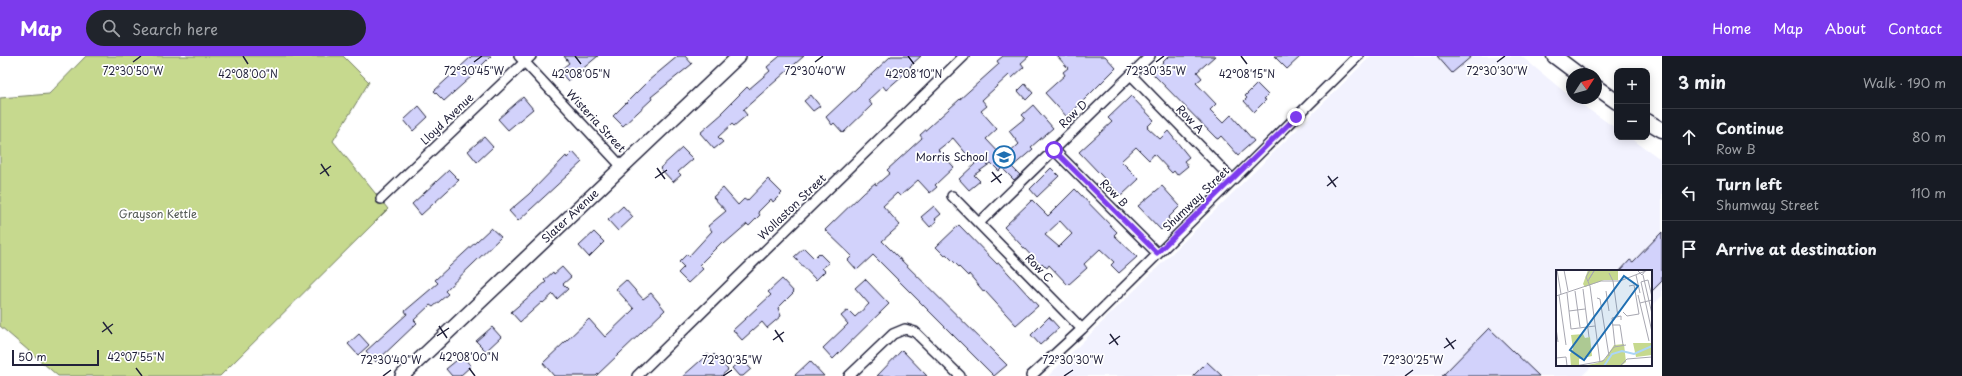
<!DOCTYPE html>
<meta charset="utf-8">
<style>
body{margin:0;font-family:"Playpen Sans",sans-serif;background:#20242c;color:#f1f3f6}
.controls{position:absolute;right:12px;top:12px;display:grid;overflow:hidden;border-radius:8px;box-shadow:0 2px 10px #0003}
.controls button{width:36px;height:36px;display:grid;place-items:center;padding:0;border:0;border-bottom:1px solid #363941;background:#171b24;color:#f1f3f6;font:20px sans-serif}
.compass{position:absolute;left:1566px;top:12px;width:36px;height:36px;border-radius:50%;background:#171b24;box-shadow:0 2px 10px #0003;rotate:54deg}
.scale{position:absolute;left:12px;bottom:10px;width:87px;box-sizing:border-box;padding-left:4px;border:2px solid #22223b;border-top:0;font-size:11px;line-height:14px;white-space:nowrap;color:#22223b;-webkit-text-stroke:3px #fff;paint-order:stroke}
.stop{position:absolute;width:12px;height:12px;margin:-9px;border:3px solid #7c3aed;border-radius:50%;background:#fff}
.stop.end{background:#7c3aed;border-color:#fff;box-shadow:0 1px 4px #0008}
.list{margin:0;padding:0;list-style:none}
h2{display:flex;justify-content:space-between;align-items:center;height:52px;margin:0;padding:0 16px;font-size:17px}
h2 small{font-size:13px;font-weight:400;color:#9ea1a6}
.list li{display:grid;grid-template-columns:26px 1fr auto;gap:12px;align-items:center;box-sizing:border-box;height:56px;padding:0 16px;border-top:1px solid #363941}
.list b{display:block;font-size:15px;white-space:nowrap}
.list p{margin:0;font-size:13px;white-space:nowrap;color:#9ea1a6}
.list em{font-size:13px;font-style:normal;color:#9ea1a6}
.icon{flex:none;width:22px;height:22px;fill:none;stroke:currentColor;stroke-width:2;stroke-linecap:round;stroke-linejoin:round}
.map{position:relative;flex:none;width:1662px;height:320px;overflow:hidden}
header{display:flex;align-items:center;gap:24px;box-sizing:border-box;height:56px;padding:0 20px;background:#7c3aed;color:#fff}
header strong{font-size:19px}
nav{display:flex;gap:22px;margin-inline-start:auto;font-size:14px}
.search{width:280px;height:36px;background:#20242c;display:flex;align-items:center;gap:10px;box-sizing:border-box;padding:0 14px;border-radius:22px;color:#9ea1a6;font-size:15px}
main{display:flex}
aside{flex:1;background:#171b24}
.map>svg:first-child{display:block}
.built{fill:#f2f2fe}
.green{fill:#c6d98e;stroke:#747e64}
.building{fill:#d2d2fb;stroke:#22223b;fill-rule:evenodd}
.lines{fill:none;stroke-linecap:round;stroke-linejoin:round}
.street-casing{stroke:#22223b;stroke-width:12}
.secondary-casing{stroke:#22223b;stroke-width:16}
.primary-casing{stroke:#22223b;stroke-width:17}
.street{stroke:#fff;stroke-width:9}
.secondary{stroke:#fff;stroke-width:13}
.primary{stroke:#fff;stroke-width:14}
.route{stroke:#7c3aed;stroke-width:5}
.ticks{fill:none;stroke:#22223b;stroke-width:1.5}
.labels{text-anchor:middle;stroke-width:3.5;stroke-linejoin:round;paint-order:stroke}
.street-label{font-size:11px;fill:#22223b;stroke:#fff}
.poi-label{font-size:11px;fill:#22223b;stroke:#fff;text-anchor:end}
.park-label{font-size:11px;fill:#535954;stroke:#fff}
.inset-river{fill:none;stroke:#abd5f6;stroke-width:2}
.inset-road{fill:none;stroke:#a7a7b1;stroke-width:1}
.view{fill:#1f6fb2;fill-opacity:0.15;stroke:#1f6fb2;stroke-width:2}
.inset-edge{fill:none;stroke:#22223b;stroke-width:2}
.ticks-label{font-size:10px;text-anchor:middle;fill:#22223b;stroke:#fff;stroke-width:3.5;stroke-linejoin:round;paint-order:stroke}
</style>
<header>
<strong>Map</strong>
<div class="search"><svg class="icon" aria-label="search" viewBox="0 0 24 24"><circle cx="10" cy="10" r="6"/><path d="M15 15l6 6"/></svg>Search here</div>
<nav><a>Home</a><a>Map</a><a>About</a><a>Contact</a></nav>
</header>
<main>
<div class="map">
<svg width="1662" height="320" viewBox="0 0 1662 320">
<rect width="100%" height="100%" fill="#fff"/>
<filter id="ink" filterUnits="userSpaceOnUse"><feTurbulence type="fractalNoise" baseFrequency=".025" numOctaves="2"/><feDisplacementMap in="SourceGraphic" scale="8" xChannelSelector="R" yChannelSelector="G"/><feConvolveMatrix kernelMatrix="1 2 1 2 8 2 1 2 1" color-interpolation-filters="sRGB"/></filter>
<g filter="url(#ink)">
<!-- built -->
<path class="built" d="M1371,0H1521L1572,42L1617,73V81H1629L1662,104V240L1651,251V215H1557V309H1593L1582,320H1048Z"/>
<!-- green -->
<path class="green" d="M86,0H343L369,26L333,85L388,153L220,320H58L0,270V42L49,38Z"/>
<!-- building -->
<path class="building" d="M472,0H491L481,10L482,11L444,45L434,35Z
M564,0H598L568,25L559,15L569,7Z
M678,0H685L692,8L651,41L652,43L623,70L613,60L648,25Z
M780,0H804L743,54L747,59L734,70L732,68L718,81L723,86L714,93L700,77L723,57L722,56L747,31L749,33L770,15L767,11Z
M891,0H921L910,10L911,12L886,34L883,30L868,44L872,49L843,77L834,67L832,69L826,61Z
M1003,0H1029L1021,7L1024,11L1012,22L1009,19L982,44L987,50L981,55L997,73L986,83L1004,102L1019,88L1009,75L1025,62L1022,59L1033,49L1053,72L1031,91L1033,93L1012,111L1020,119L1014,124L1002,112L999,115L991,107L974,119L980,125L969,134L959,123L975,108L953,82L938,94L954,111L935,129L937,131L930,137L918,124L900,140L897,137L883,150L900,169L882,185L1007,309L994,320L873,199L857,214L848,204L852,200L825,174L864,136L875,127L876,129L890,117L887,114L922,82L920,79L999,8L997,5Z
M1057,0H1105L1116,12L1067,61L1045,37L1065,19L1063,16L1068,12Z
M1169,0H1215L1197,16L1202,22L1196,27L1216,48L1210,54L1223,67L1231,59L1254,85L1238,99L1221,80L1218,83L1216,82L1152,17Z
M1274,0H1301L1287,13Z
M1437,0H1472L1452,17Z
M1025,28L1033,37L1026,44L1018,35Z
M1257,28L1268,39L1264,43L1266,44L1254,56L1244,45L1247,42L1245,40Z
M811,39L820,50L813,55L804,45Z
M1131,40L1154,64L1147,71L1160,83L1168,75L1189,101L1184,105L1188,110L1177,119L1174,115L1172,117L1154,98L1149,104L1136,91L1121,105L1139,123L1121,140L1079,96L1112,66L1108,62Z
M523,41L533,53L508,74L498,63Z
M419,50L428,61L413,75L404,64Z
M484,81L493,91L477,106L468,95Z
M682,92L693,103L678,116L681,119L673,126L660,112Z
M573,96L582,106L518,165L509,155L529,138L566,100L567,102Z
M1051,112L1059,120L1037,141L1030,133Z
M449,114L459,124L421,159L412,148Z
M768,123L782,137L773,146L771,143L758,156L760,159L749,170L747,168L724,188L722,186L699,209L703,213L688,227L678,217L684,211L679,206L687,198L689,200L712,175L708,170L726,155L713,141L723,132L738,149L744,143L747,145Z
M1162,130L1180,150L1168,162L1170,165L1161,174L1138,150Z
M1075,133L1117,176L1114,179L1137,201L1119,217L1111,209L1114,206L1100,193L1084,208L1087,212L1068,229L1049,209L1047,212L1042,207L1040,209L1004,171L1032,144L1048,160ZM1060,165L1072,178L1059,191L1045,179Z
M623,150L633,161L618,175L608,164Z
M934,150L941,158L935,163L937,165L930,171L921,161Z
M959,169L997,208L999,207L1038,250L1016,269L985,235L984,236L969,218L968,220L946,198L945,200L936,191Z
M491,172L501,181L445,235L448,238L433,251L430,249L414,264L417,267L376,306L366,295L407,258L405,255L438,227L435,224Z
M594,176L604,186L589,201L579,190Z
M1662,176V225L1651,236V215H1620L1630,204L1633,206Z
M804,192L814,202L819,197L829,207L822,212L825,215L816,224L794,201Z
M562,211L571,221L563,228L568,233L557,243L553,238L543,247L542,246L520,266L511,256L546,226L544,224L553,216L554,218Z
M782,223L794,236L778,252L781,260L767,272L762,266L742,284L733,274L771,239L768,236Z
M865,223L889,248L833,303L823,292L848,268L841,260L848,254L855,261L869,248L855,232Z
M626,224L643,243L651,237L665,254L596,320H554L543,307L589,263L605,281L634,253L616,233Z
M1049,261L1059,272L1040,289L1031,279Z
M492,271L501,281L486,295L476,285Z
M1489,272L1539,320H1442Z
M359,278L369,289L358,299L348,288Z
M902,294L927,320H877Z
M708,298L711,301L714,298L728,314L721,320H683Z
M462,300L471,310L460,320H452L446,313Z
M742,303L751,313L743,320H739L732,312Z
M810,305L824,320H794Z
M1207,306L1222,320H1193Z"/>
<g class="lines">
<!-- street casing -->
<g class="street-casing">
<path id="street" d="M519,0L622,111
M1131,19L1233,124
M1054,94L1157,197
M952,140L1082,273
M381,143L531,0
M979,167L1150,0
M637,320L964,0
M849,320L893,278L905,273L915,276L960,320
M1031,320L1082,273L1358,0"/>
</g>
<!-- secondary casing -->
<g class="secondary-casing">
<path id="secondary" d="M402,320L739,0"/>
</g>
<!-- primary casing -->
<g class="primary-casing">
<path id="primary" d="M1554,0L1578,18
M1596,31L1617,46
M1647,65L1662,74"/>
</g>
<!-- street -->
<use href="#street" class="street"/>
<!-- secondary -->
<use href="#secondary" class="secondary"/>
<!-- primary -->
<use href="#primary" class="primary"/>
</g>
</g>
<g class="lines" filter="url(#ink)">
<!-- route -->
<path class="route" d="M1054,94L1157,197L1296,61"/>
</g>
<!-- ticks -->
<path class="ticks" d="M243,0L248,8M575,0L581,8M908,0L914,8M1241,0L1247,8M133,6L141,0M474,6L482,0M815,6L823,0M1156,6L1164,0M1497,6L1505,0M321,108L329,120M657,112L665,123M992,116L1001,127M320,118L331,110M1328,120L1336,131M655,122L667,114M991,126L1002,118M1327,130L1338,121M103,266L112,278M439,270L447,282M775,274L783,286M102,276L113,268M1110,278L1118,289M437,280L449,272M1446,282L1454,293M773,284L784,276M1109,288L1120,280M1444,292L1456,284M136,312L142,320M469,312L475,320M383,320L391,314M723,320L732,314M1064,320L1073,314M1405,320L1413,314"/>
<!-- icons -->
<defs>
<g id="school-ring" transform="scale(1.15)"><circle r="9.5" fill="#fff" stroke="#1f6fb2" stroke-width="1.5"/><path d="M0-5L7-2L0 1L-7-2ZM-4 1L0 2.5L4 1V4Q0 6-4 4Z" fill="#1f6fb2"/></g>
</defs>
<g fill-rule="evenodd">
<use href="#school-ring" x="1004" y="101"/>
</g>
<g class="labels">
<!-- street labels -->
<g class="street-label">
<text transform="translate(1073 58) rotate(-44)" y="4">Row D</text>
<text transform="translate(447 63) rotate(-44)" y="4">Lloyd Avenue</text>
<text transform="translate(1190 63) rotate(46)" y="4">Row A</text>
<text transform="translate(596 65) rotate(47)" y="4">Wisteria Street</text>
<text transform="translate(1114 137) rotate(45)" y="4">Row B</text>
<text transform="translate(1196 143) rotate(-44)" y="4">Shumway Street</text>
<text transform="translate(792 151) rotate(-44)" y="4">Wollaston Street</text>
<text transform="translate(570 160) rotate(-43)" y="4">Slater Avenue</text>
<text transform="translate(1039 212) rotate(46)" y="4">Row C</text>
</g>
<!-- poi labels -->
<g class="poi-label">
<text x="988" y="105">Morris School</text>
</g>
<!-- park labels -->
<g class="park-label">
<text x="158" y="162">Grayson Kettle</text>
</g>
</g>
<!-- overview -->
<g transform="translate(1556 214)">
<rect width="96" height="96" fill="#fff"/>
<path d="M32,0H62V10H48L29,17L27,14ZM27,64L29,68L34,67L36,86L23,89V96H15L14,84L17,79L15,65ZM77,73H96V85L80,87ZM68,74L70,92L65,96H27L41,93L49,89L58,75Z" fill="#c6d98e"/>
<path class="inset-river" d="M48,96L56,84L66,81L78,84L96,76"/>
<path class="inset-road" d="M1,0L5,24M8,0L12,21M34,0L30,7L34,16L44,92M81,0L86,5L89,1M53,3L57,11L62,47M80,5L84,23M87,5L96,44M32,11L38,1L33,9M88,11L85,12L96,62M88,11L92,10L96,27M27,19L33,67M19,21L24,57M50,21L53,41M11,23L15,59L39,56M3,25L10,75M82,25L93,71M0,26L45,11H64L92,0M41,28L44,29L53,86M84,33L96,30M13,41L29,39M67,42L71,46L83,44L78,15L73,16M56,55H64L67,75M0,58L2,72M59,76L56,48L65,46V50M0,88L10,87L11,96M19,96L47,91L58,77L70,75M64,96L71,89L96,87"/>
<path class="view" d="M68,6L82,16L28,90L14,80Z"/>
<rect width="96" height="96" class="inset-edge"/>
</g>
<g class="ticks-label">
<text x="474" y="19">72°30'45"W</text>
<text x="1497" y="19">72°30'30"W</text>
<text x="133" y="19">72°30'50"W</text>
<text x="815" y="19">72°30'40"W</text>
<text x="1156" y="19">72°30'35"W</text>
<text x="248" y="22">42°08'00"N</text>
<text x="1247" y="22">42°08'15"N</text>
<text x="581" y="22">42°08'05"N</text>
<text x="914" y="22">42°08'10"N</text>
<text x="136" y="305">42°07'55"N</text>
<text x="469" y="305">42°08'00"N</text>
<text x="391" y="308">72°30'40"W</text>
<text x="732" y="308">72°30'35"W</text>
<text x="1073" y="308">72°30'30"W</text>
<text x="1413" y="308">72°30'25"W</text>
</g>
</svg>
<div class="controls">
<button>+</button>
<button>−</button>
</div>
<svg class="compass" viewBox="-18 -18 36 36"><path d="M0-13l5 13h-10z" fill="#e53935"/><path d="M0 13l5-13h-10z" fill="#9ea1a6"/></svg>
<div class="scale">50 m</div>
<div class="stop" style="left:1054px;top:94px"></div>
<div class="stop end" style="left:1296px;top:61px"></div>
</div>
<aside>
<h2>3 min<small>Walk · 190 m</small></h2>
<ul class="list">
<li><svg class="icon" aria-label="ahead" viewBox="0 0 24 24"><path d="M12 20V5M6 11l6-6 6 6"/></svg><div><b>Continue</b><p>Row B</p></div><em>80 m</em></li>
<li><svg class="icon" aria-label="left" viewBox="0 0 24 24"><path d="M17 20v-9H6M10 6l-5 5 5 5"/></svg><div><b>Turn left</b><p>Shumway Street</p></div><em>110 m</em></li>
<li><svg class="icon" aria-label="arrive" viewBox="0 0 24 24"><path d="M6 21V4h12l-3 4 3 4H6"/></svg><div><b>Arrive at destination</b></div></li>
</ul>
</aside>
</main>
